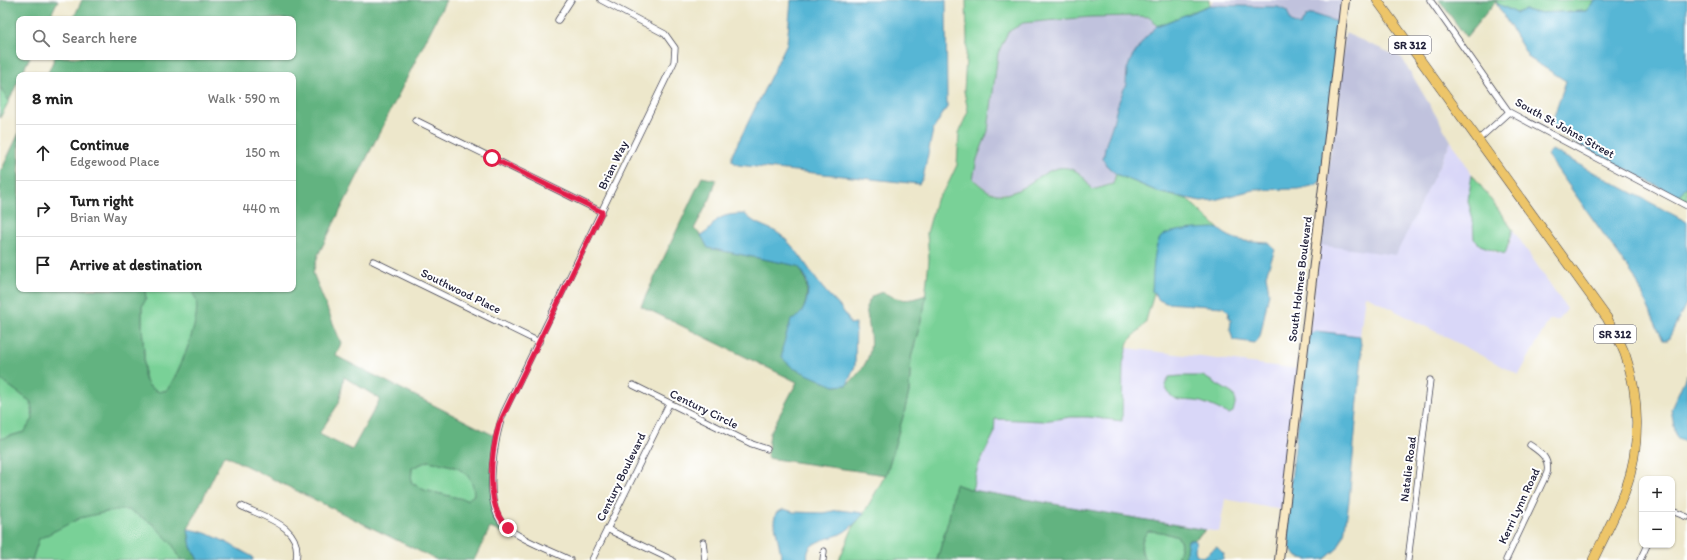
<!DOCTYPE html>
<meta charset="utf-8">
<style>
body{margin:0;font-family:Itim,sans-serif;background:#f2f2f2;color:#222}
.controls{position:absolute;right:12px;bottom:12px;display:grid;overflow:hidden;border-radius:8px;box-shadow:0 1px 3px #0004}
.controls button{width:36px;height:36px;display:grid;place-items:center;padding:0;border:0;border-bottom:1px solid #e0e0e0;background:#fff;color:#222;font:20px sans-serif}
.stop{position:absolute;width:12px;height:12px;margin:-9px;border:3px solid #e11d48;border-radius:50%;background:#fff}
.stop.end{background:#e11d48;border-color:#fff;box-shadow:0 1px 4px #0008}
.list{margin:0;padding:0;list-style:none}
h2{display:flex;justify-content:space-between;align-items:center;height:52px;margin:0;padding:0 16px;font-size:17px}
h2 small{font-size:13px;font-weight:400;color:#767676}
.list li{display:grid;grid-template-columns:26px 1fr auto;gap:12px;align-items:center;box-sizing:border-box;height:56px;padding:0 16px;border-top:1px solid #e0e0e0}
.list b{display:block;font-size:15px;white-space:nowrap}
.list p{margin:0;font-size:13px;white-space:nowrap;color:#767676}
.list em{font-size:13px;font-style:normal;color:#767676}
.icon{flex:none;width:22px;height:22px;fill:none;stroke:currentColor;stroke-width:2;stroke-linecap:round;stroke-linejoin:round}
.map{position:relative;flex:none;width:1687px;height:560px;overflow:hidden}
.search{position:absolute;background:#fff;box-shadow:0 1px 3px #0004;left:16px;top:16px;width:280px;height:44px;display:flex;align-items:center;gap:10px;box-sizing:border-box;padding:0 14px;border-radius:8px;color:#767676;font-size:15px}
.panel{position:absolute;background:#fff;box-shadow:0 1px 3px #0004;left:16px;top:72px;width:280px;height:220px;border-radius:8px}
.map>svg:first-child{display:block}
.built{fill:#d9d7f8;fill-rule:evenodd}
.industrial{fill:#c0c2dd}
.green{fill:#79d197;stroke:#4e7a69}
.forest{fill:#62b380;stroke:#426a5e;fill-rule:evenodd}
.water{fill:#56b6d5;stroke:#3c6c88}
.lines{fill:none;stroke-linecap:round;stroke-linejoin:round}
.minor-casing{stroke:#404051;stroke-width:7}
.secondary-casing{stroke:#404051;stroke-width:10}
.primary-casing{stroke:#404051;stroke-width:10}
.minor{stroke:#fff;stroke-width:5.5}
.secondary{stroke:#f8e8c3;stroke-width:8}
.primary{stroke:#edc569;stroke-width:9}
.route{stroke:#e11d48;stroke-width:5}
.labels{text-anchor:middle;stroke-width:4;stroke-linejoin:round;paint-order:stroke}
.shield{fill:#fff;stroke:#646476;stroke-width:1}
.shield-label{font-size:11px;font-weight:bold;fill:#22223b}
.street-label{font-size:12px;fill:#22223b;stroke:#fff}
</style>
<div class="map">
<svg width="1687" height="560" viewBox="0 0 1687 560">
<rect width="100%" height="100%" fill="#fff"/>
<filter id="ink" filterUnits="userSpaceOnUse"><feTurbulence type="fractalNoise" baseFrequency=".025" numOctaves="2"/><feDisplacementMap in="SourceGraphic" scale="8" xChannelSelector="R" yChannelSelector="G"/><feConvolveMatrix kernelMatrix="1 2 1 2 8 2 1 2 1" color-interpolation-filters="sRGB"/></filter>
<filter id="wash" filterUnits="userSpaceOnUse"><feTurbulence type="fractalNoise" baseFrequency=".012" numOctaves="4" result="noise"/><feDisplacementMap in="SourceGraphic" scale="16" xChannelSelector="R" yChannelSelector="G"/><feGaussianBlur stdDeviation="0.9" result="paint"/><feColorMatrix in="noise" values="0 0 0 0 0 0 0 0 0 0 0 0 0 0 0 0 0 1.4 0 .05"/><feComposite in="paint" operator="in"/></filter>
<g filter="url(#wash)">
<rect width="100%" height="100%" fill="#ede7cb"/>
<!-- built -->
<path class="built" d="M1451,141L1472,174L1468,201L1473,219L1474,239L1480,245L1499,253L1509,245L1513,230L1567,309L1559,320H1549L1519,375L1365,295L1360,336L1316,332L1309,334L1319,245L1428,188Z
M1127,348L1299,369L1282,510L1225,499L1219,532L972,490L978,466L994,434V419L1088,417L1122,421L1123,364ZM1181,376H1203L1214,383L1221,410L1198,401H1180Z"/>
<!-- industrial -->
<path class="industrial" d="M1213,0H1344L1341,23L1306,17L1300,26L1291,22L1287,11L1278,7L1210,5Z
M1136,16L1150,17L1157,26L1145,38L1131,59L1127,70L1126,84L1118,104L1112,126L1106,144L1103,159L1106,165L1116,174L1113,184L1092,190L1080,173L1038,177L1028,185L1010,193L997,194L987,190L973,179L977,159L988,131L998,53L1008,32L1023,23L1090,17Z
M1345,33L1402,58L1451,141L1396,255L1319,245Z"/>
<!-- green -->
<path class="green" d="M966,0H1209L1210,5L1157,26L1150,17L1136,16L1090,17L1023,23L1008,32L998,53L988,131L977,159L973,179C980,185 988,193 997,194C1027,199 1049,152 1079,173C1084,176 1088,185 1092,190L1113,184L1116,174L1161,193L1187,199L1219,229L1162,236L1157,246L1152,291L1154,294L1145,324L1128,342L1123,364L1122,421L1088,417H1071L1043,421L995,419L994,434L978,466L972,490L955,484L949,518L937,560H839L854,525L864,513L887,472L904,413L909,392L911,358L924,309L929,260L927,233L936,200L947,186L957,165L959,133L968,111L964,91L967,40Z
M1497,0H1595L1586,11L1537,13L1525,10L1516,13L1496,3Z
M0,87L9,101L0,118Z
M1472,174L1513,230L1505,254L1480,245L1474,239L1473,219L1468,201Z
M1687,187V202L1677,196Z
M145,289H196L194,294C207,309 178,375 167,390L159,392L149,386L144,378V353L142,327V306L146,299Z
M1181,376H1203L1233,394L1236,400L1233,412L1229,414C1220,410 1211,405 1201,402C1184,398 1172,406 1165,385L1169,377Z
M0,379L31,402L33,419L24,432L0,439Z
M428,461C450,465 473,467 474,495L467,500L424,490L411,482L412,468Z
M116,510C120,510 125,509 129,510C147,515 176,543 181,560H32L39,539L80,517Z
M1148,530L1162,532L1178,537L1181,543L1177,560H1145C1140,549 1140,540 1148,530Z"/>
<!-- forest -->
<path class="forest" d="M0,0H58L49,19H19V57H30L21,75H19V79L9,101L0,87Z
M82,0H446L318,255L313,273L341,343L336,356L497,437L491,495L494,512L512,536L490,528L474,560H437L224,455L188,529L191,547L198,560H181L172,544L153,524L129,510H116L80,518L39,539L32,560H0V439L24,432L33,419L31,402L0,379V173L19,133V289H145L146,299L142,306V327L144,353V378L149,386L159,392L167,390C178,376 207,308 193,294L196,289H293V75H47L55,57H293V19H73ZM344,377L380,399L352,450L319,434L339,403ZM428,461C450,465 473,467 474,495L467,500L424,490L411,482L412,468Z
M1439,0H1497L1466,37Z
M702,177L716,180L711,197L694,229L701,235L708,248L798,266C810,280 810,304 797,319L834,386L847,385C877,357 872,345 866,307L872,296L882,292C901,301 906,302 926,295L924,309L911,358L909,392L904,413L886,475L767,458L770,433L797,382L641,306Z
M955,484L972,490L1206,530L1194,540H1188L1185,560H1177L1181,543L1178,537L1162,532L1148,531C1141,539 1138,551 1146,560H937L949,518Z"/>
<!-- water -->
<path class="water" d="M791,0H946L947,107L933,130L923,178L919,184L738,165L732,161V155L787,43Z
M1595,0H1687V187L1677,196L1571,141L1551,125L1566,81L1529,58L1496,3L1516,13L1525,10L1537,13L1586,11Z
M1210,5L1278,7L1287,11L1291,22L1300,26L1306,16L1312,14L1341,23L1322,180L1316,185L1299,189L1253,190L1214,200L1201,201L1161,193L1116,174L1106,165L1103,159L1106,144L1112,126L1118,104L1126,84L1127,70L1131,59L1145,38L1157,26Z
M1552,150L1687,222V302L1668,340H1663L1635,278L1547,155Z
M745,214C757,227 770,226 782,236C801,253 807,268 822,287C832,300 845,308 850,324L856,323L855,366L847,385L834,386L793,368L782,358V349L791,320C807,316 812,287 804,274C802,271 800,269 798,266L708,248L701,235C708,232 710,229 714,223C722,214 734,214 745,214Z
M1213,228L1219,229C1232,242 1251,242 1269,243L1275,250L1266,275L1269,293L1260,337L1255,343L1233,340L1230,329L1231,320L1228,317L1229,313L1223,307L1166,303L1159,300L1152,291C1153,278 1153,246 1161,237C1168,229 1203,229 1213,228Z
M1316,331L1360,336L1362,355L1349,501L1344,535L1337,549L1325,559L1310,560L1297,557L1290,548L1286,520L1309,334Z
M1687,374V442L1676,437L1671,409Z
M784,509L793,512L823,513L838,510L864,513C857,522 848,531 838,535C825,540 804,542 808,560H782L774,520L776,513Z
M188,529C212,532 232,546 253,557V560H198L191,547Z
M1188,540H1194L1196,543L1195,549L1196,554L1202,557C1208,555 1211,550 1217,547L1224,554L1223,560H1185Z"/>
</g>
<g filter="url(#ink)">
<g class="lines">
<!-- minor casing -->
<g class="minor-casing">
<path id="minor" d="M1430,0L1509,112L1687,206
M558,20L571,0
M415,120L602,212
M1479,139L1509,112
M373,261L539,342
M633,385L752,444L767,449
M241,506C266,518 303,526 296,560
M1672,511L1687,517
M607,529L672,560
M703,542L705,560
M570,560C550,550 518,539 503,524C483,503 494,437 504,412L674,62L675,48L665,34L601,0
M592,560L669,404
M823,560L824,551
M1408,560L1430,380
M1506,560L1547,473C1550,458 1540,452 1530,445
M1640,560L1647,545"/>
</g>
<!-- secondary casing -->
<g class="secondary-casing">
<path id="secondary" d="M1279,560L1345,0"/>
</g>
<!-- primary casing -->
<g class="primary-casing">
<path id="primary" d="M1377,0L1607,318C1613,330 1620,341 1625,354C1640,397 1641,448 1625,491C1616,515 1604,537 1593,560"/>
</g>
<!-- minor -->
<use href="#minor" class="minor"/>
<!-- secondary -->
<use href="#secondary" class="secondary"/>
<!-- primary -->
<use href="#primary" class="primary"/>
</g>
</g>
<g class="lines" filter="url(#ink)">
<!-- route -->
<path class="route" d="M492,158L602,212L499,424C491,453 484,506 508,528"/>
</g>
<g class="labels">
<!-- shield labels -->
<g class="shield">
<rect x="1389" y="36" width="42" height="18" rx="3"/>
<rect x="1594" y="325" width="42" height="18" rx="3"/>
</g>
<g class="shield-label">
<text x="1410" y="49">SR 312</text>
<text x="1615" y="338">SR 312</text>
</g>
<!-- street labels -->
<g class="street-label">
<text transform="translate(1565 128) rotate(29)" y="4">South St Johns Street</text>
<text transform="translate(613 165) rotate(-64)" y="4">Brian Way</text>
<text transform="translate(1300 279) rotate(-83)" y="4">South Holmes Boulevard</text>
<text transform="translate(461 291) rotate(26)" y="4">Southwood Place</text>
<text transform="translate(704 409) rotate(26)" y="4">Century Circle</text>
<text transform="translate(1408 469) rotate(-83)" y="4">Natalie Road</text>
<text transform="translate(621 477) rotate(-64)" y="4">Century Boulevard</text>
<text transform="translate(1519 506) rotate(-65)" y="4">Kerri Lynn Road</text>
</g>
</g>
</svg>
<div class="controls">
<button>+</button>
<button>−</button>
</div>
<div class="stop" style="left:492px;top:158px"></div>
<div class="stop end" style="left:508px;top:528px"></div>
<div class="search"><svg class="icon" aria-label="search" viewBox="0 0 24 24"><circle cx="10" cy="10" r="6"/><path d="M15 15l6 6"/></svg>Search here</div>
<section class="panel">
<h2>8 min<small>Walk · 590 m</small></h2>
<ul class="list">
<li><svg class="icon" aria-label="ahead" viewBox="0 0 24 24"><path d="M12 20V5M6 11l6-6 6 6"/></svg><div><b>Continue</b><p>Edgewood Place</p></div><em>150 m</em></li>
<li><svg class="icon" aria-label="right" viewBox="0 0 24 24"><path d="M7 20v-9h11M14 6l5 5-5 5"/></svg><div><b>Turn right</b><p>Brian Way</p></div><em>440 m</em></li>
<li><svg class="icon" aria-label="arrive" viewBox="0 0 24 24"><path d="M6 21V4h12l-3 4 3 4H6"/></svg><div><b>Arrive at destination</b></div></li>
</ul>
</section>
</div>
